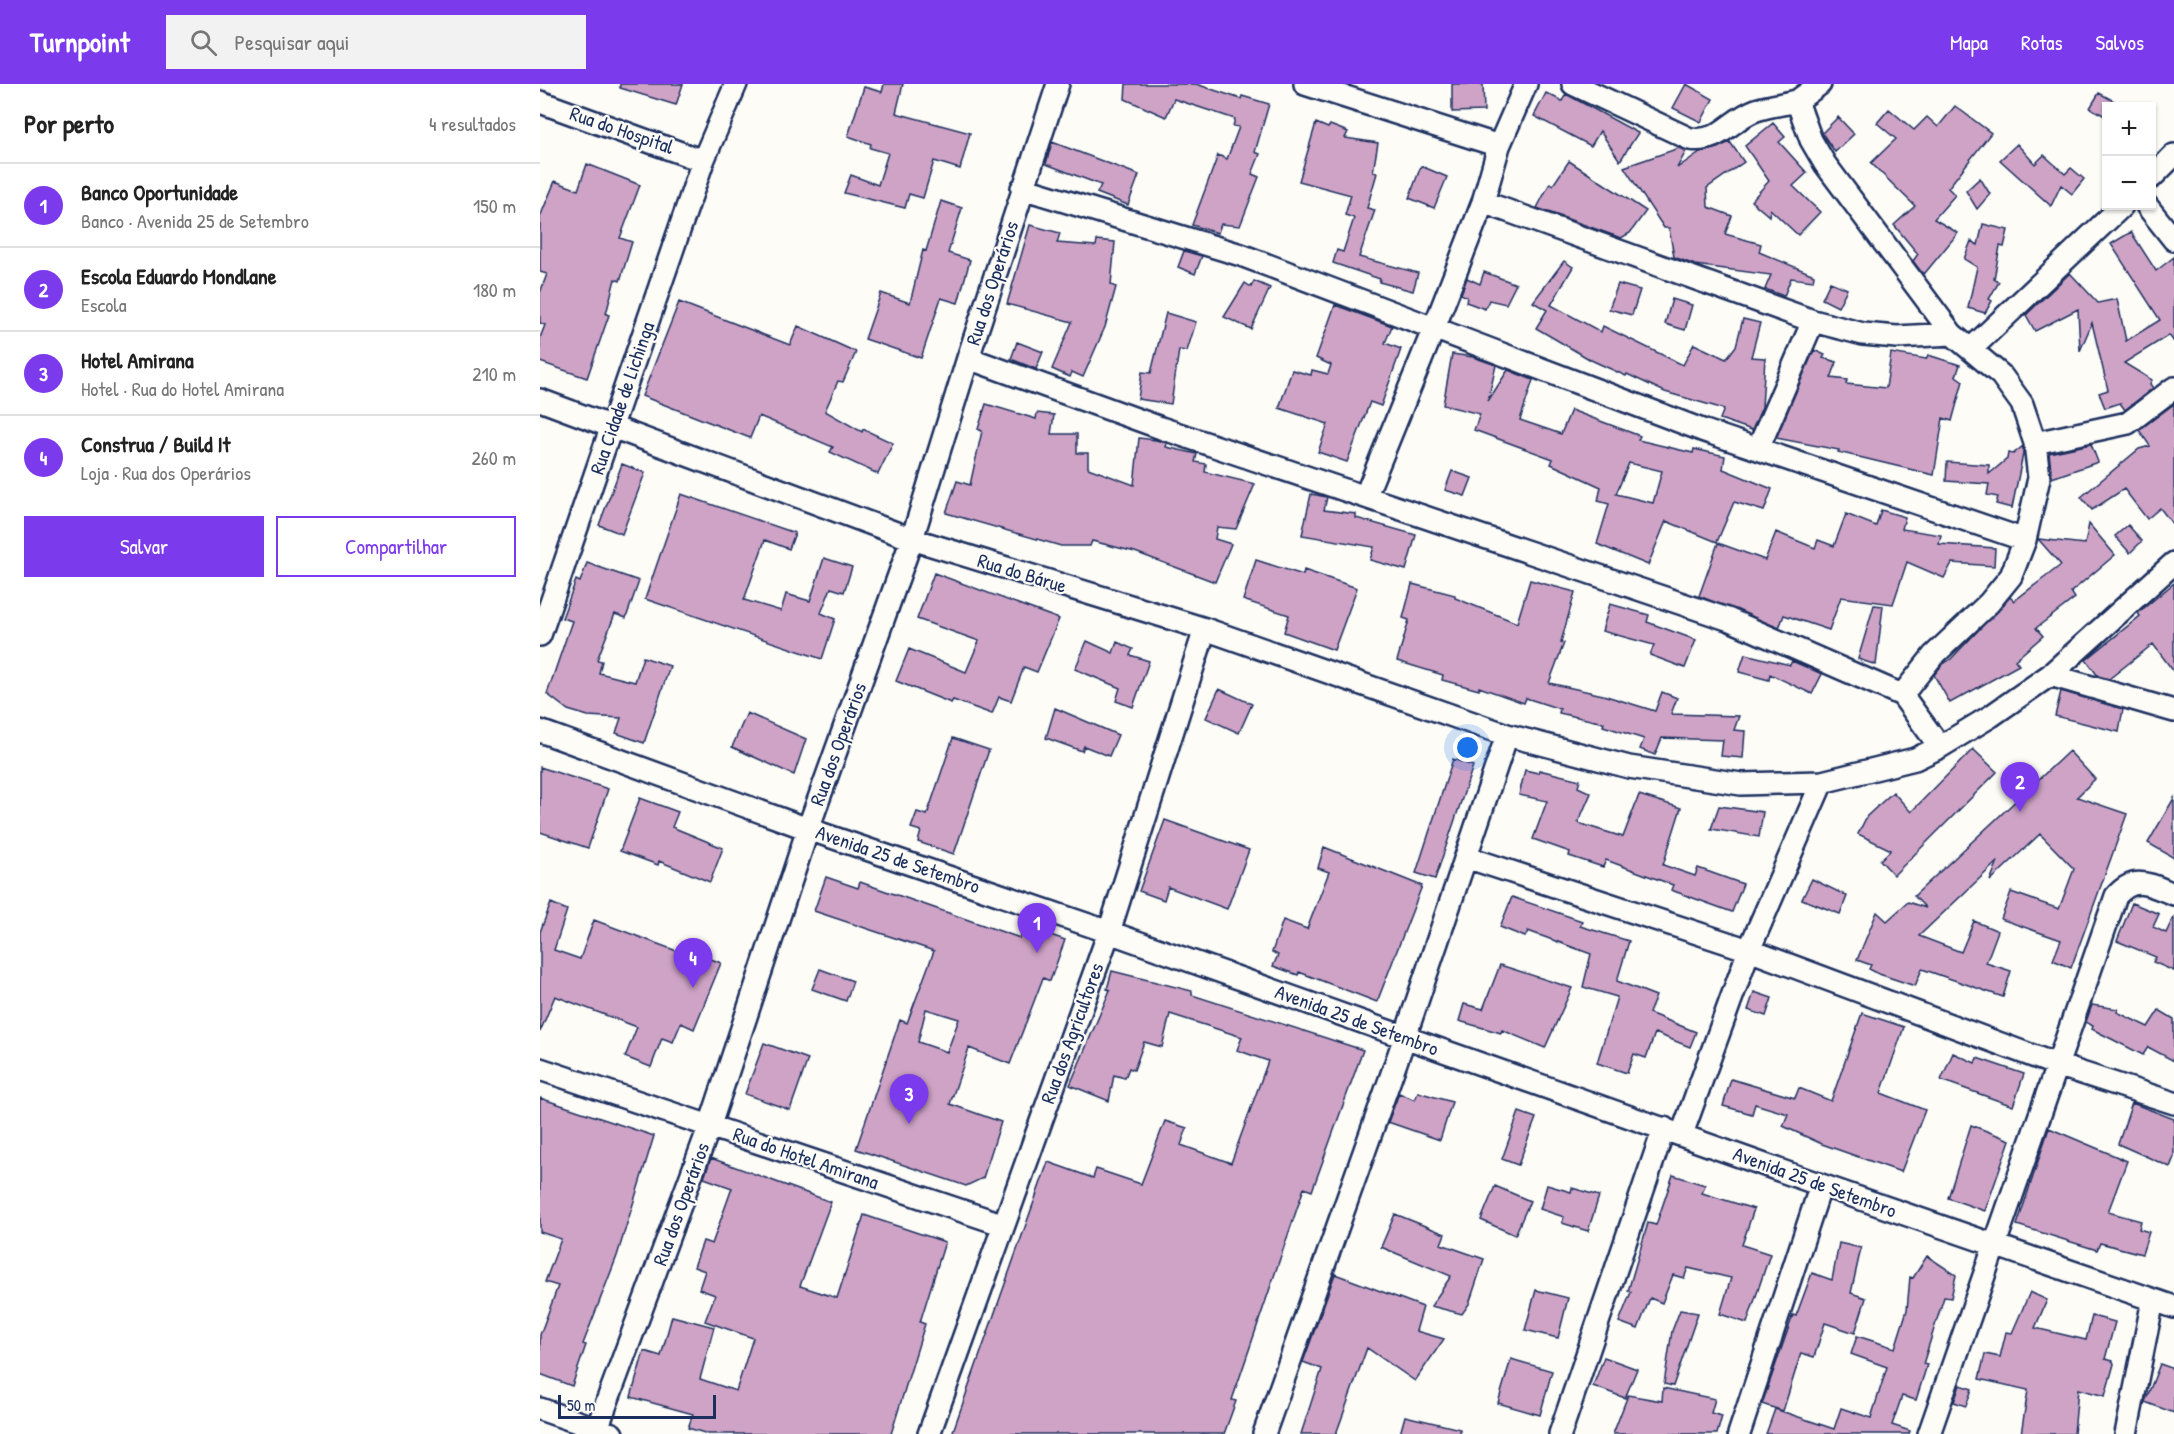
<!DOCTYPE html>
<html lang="pt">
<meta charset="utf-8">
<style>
body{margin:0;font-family:"Patrick Hand",sans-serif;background:#f2f2f2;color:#222}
.controls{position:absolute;right:18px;top:18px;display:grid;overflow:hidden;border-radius:0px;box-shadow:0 2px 4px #0004}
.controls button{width:54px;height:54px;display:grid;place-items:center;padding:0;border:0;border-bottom:2px solid #e0e0e0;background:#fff;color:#222;font:30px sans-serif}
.scale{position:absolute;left:18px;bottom:15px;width:158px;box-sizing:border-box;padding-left:6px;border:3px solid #1b2f5e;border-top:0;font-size:16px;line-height:21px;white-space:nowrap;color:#1b2f5e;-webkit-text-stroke:4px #fdfcf7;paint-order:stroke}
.you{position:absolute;left:928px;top:664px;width:21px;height:21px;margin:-15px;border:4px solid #fff;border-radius:50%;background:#1a73e8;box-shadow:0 0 0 9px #1a73e833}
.badge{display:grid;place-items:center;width:39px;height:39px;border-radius:50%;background:#7c3aed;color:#fff;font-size:20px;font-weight:700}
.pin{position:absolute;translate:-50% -50px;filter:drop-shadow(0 2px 3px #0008)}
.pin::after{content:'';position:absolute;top:32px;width:21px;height:18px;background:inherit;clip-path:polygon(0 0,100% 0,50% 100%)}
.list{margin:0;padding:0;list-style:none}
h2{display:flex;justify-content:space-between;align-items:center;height:78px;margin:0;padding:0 24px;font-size:26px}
h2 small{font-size:20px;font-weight:400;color:#767676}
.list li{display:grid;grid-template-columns:39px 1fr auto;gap:18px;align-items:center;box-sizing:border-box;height:84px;padding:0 24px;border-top:2px solid #e0e0e0}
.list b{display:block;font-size:22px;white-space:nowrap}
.list p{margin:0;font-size:20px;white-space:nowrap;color:#767676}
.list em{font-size:20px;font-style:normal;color:#767676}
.actions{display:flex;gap:12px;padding:18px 24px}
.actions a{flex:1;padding:14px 0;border:2px solid #7c3aed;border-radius:0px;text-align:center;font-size:21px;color:#7c3aed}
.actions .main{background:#7c3aed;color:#fff}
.icon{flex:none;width:33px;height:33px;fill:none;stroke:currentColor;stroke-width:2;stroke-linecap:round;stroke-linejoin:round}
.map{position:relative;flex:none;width:1634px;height:1350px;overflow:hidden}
header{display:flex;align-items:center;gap:36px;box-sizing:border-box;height:84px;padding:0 30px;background:#7c3aed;color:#fff}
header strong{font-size:28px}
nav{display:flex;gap:33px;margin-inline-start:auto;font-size:21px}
.search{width:420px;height:54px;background:#f2f2f2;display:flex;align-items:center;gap:15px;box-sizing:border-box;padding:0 21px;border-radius:0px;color:#767676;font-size:22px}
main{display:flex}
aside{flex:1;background:#fff}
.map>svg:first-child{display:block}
.building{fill:#cfa3c6;stroke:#1b2f5e;stroke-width:1.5;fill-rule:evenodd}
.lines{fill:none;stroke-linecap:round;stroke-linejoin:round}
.minor-casing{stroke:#1b2f5e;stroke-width:26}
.minor{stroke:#fdfcf7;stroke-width:21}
.labels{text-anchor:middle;stroke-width:4.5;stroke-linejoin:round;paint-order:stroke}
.street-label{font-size:20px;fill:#1b2f5e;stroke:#fdfcf7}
</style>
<header>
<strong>Turnpoint</strong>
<div class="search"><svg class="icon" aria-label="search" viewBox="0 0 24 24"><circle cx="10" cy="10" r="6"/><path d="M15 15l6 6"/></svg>Pesquisar aqui</div>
<nav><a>Mapa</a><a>Rotas</a><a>Salvos</a></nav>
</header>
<main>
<aside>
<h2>Por perto<small>4 resultados</small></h2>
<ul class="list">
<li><span class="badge">1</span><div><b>Banco Oportunidade</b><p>Banco · Avenida 25 de Setembro</p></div><em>150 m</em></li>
<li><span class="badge">2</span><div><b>Escola Eduardo Mondlane</b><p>Escola</p></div><em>180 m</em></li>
<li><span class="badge">3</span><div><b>Hotel Amirana</b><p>Hotel · Rua do Hotel Amirana</p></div><em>210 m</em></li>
<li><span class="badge">4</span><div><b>Construa / Build It</b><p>Loja · Rua dos Operários</p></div><em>260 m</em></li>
</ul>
<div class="actions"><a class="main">Salvar</a><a>Compartilhar</a></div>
</aside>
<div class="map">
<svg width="1634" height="1350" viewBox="0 0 1634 1350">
<rect width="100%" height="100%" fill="#fdfcf7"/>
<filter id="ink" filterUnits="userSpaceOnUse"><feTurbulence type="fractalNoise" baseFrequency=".0167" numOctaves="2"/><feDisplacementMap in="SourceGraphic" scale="12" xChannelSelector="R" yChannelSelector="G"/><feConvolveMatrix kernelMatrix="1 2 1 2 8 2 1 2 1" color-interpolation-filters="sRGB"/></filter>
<g filter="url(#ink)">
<!-- building -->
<path class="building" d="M80,0H143L136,21L80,4Z
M344,0H363L356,29L430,49L420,85L394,77L383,114L369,110L365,124L304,109L311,91L338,101L348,69L330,64L331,60L308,52L324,3L342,8Z
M586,0H656L701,15L702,12L729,20L715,68L720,70L712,90L719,93L700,142L681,140L678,149L652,141L678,71L687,75L699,43L693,42L695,35L634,15L626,33L585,15Z
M912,0H943L944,27L912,28Z
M1146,0L1173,15L1161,38L1133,24Z
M1006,9L1022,17L1026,10L1098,49L1080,77L1060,47L1051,62L994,32Z
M1559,9L1574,17L1570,22H1566L1565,32L1550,24Z
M1415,22L1451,49L1408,104L1415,111L1394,135L1418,149L1385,189H1382L1373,177L1378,170L1354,141L1375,122L1331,79L1356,55L1337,39L1349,25L1374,46L1387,33L1398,43Z
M1298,33L1314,50L1295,68L1282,49Z
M776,39L788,44L790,41L808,48L805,54L838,59L833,88L837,89L827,124L835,126L819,173L878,189L873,207L839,198L840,195L793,179L797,166L803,168L814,134L805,131L811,111L759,97Z
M1233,39L1245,53L1239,58L1267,89L1253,102L1280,128L1258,151L1230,125L1229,132L1211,117L1229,97L1205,62Z
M512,58L599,91L588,121L557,109L561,101L506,80Z
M1190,58L1204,78L1167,104L1168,123L1192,132L1185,150L1221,160L1219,168L1274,191L1273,197L1251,194L1244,212L1225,205L1231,191L1155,181L1134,173L1129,144H1124L1084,83L1139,64L1146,67L1137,84L1160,68L1175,65Z
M1477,60L1495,80L1504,71L1525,90L1531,84L1544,95L1532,110L1521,101L1511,122L1460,76Z
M1029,77L1106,127L1090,149L1081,154L997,124L1010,99L1013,101Z
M47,80L100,101L80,154L92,158L80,197L75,195L66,230L69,231L47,294L0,278V254L5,241L0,239V209L7,190L0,188V133L15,97L38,106Z
M881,82L907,93L894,124L869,114Z
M1440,94L1450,110L1437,125L1426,107Z
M401,117L422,124L408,169L430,176L418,219L401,214L381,274L325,255L341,209L370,219L383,166L386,167Z
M1443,140L1468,146L1464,163L1460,162L1454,195L1459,198L1449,215L1452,217L1445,229L1428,224L1437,183L1424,175L1431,157L1438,161Z
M490,141L520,149L517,159L556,162L557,156L575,158L571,201L576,203L565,243L543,293L532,288L530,293L512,285L532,238L467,220Z
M1591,148L1616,187L1634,173V258L1629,251L1584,279L1612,296L1610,300L1613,304L1585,326L1580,319L1565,324L1559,309L1568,306L1552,239L1540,267L1538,225L1495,247L1486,231L1530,189L1558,219L1577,215L1586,257L1620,236L1571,160Z
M644,167L662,172L655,190L638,183Z
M1024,177L1033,183L1011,221L1061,248L1063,242L1143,281L1154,260L1186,275L1196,262L1203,235L1220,239L1211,273L1225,274L1222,323L1212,346L1180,335L1184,325L1125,308L1087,290L1086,292L1051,276L996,244L1007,226L993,218Z
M944,188L976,200L966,220L949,216L945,225L926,218L927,213L921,210L927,194L940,200Z
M714,197L730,204L711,245L684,233L705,199L711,203Z
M1290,198L1307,205L1298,223L1282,215Z
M1078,200L1100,206L1092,231L1069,225Z
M1132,215L1152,221L1145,246L1125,240Z
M139,218L250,261L258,242L316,268L303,298L298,297L285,327L322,348L323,345L353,359L338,390L290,368L293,363L219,332L210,354L102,312Z
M795,221L852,242L845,259L861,265L841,322L830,318L807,378L778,368L788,340L739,324L752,286L771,291L772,286L788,290L791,281L776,274Z
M626,229L656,238L647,267L639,266L631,320L598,315L602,288L611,289Z
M477,258L503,268L496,285L471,275Z
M1274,266L1285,271L1283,274L1297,278L1291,294L1307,296L1306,300L1346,304L1351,269L1386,275L1388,271L1420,281L1416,292L1423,297L1412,337L1403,334L1394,391L1298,368L1299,366L1236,354Z
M912,270L933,273L956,281L948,317L968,286L993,296L980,336L1021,350L1031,326L1100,352L1098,356L1153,369L1154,365L1185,372L1183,385L1232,405L1224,427L1194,418L1177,458L1126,437L1108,481L1057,460L1069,420L1058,417L1061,403L1011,380L1013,375L934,346L940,330L903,321ZM1089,379L1122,387L1113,419L1076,410Z
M446,320L496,335L497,329L514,331L511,350H537V369H548V384L594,401L599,354L616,356L627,359L626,363L657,370L655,378L666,380L665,388L715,400L696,445L677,443L675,455L691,460L675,498L595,468L552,457L550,462H521L406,429L417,397L430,401L442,347L438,345Z
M1634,320V442L1620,424L1607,435L1584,405L1552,426L1541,413L1599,365L1610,362L1599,346Z
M1551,360L1558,378L1512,394L1509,369Z
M1483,362V370L1472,424L1456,420L1458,413L1447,411L1449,400L1406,397L1407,378L1449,381V390L1467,375L1468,369L1473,370Z
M82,380L105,389L82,450L59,441Z
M912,387L932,394L925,412L905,406Z
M141,410L255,449L249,465L225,456L204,516L241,527L246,510L270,517L284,474L312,483L304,508L291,504L281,529L295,535L282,575L105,515Z
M771,410L787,413L784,426L816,430V434L876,451L866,486L830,476L834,463L762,451Z
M1341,426L1365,433L1362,445L1401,451L1399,460L1455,464L1454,482L1412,479L1404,494L1367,478L1353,520L1301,513L1289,546L1244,531L1239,544L1159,512L1178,459L1225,476L1236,448L1275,464L1278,456L1294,462L1306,430L1336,442Z
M1549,440L1575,471L1531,508L1535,514L1496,544L1503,552L1475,576L1479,581L1410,619L1394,591L1402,581L1411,575L1470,513L1474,517L1521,481L1498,455L1545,460Z
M1588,441L1602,457L1590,469L1575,452Z
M716,476L763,491L764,486L817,504L794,566L744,548L749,531L703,516Z
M47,479L99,497L86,534L75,530L57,576L62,577L59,589L95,598L103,573L130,582L104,659L76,649L81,634L48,632L28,626L7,610L32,537L22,534L36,496L40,498Z
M394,489L519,535L497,588L484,583L471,617L459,613L452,630L413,616L411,619L356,597L369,565L426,588L439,557L377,535Z
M990,496L1035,508L1021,558L1024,559L1009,599L1063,611L1115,627L1122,608L1137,614L1131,630L1199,632L1194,646L1205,647L1203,674L1181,672L1183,656L1122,654L1115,671L1100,665L1104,655L1063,642L1064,639L1019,629L1020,625L986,614L984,619L939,603V606L902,596L903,591L857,577L869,536L863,534L872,500L915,511V514L977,539Z
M1634,499V588L1613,560L1569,595L1558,592L1546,576L1600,532L1598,529Z
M1070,520L1109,531L1107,538L1156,556L1145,584L1110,571L1114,561L1062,547Z
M1334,521L1343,522L1336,581L1318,575Z
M547,557L573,569L577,558L593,565L590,571L609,577L593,623L576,617L580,604L535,585Z
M1205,570L1250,581L1252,577L1282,590L1272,610L1230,590L1229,596L1199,588Z
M679,605L712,620L699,649L666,634Z
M1521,607L1583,625L1579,648L1515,632Z
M515,624L578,651L569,672L544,662L542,667L506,654Z
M207,629L266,655L254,691L192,663Z
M413,654L449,666L414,770L378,758L381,747L371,744L377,728L387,731Z
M1433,665L1457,688L1354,791L1340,776L1351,766L1318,750L1327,732L1353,708L1371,728Z
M1529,667L1555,695L1537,713L1587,730L1531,884L1513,876L1521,856L1461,835L1471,808L1519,825L1534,785L1500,750L1450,797L1458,777L1379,852L1421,868L1434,837L1458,847L1446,879L1471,887L1463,913L1382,885L1375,902L1339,890L1329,885L1331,881L1317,876L1337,828L1347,837L1368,818L1386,824L1374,812Z
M913,675L933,682L895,795L876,789Z
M0,683L68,705L48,764L0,748Z
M985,686L998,689L999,686L1040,696L1038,703L1051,709L1038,739L1083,753L1099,711L1141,724L1123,781L1155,792L1158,784L1203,800L1192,828L1131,806L1133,801L1066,776L1063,783L1029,772L1030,768L993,755L1007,717L979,711Z
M100,714L138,728L132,743L183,764L170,798L119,777L118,781L80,767Z
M1634,714V774L1608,759Z
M1179,722L1223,728L1219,753L1171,745Z
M625,736L709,766L687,825L628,803L624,816L599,807Z
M784,763L882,802L837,918L759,888L758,891L733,882L738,871L732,868L743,836L767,845L789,788L778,784Z
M286,793L318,804L320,798L480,854L485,842L525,856L510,897L503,894L470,980L429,964L410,1020L461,1038L443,1094L426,1102L316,1065L360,936L367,939L394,867L274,827ZM386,925L419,935L407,968L378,958Z
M1272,795L1307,812L1300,830L1262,815Z
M972,813L1042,837L1040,842L1089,857L1077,897L1116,912L1109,929L1156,948L1150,963L1115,949L1106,974L1094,970L1087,989L1057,979L1077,913L1043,903L1051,870L988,847L985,853L960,843Z
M11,819L27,826L14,866L40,875L54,836L150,872L151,867L181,879L154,945L141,939L133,958L122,954L111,983L85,973L97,943L15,912L0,948V848Z
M1592,819L1619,830L1613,843L1626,849L1634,832V887L1613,878L1616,873L1577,857Z
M960,881L1032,904L1005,964L962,946L961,949L919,937L924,920L943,925Z
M280,885L313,897L306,917L272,905Z
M572,887L652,907V911L823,966L772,1107L764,1104L692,1316L696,1317L684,1350H412L508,1078L553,1094L556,1085L601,1100L625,1037L647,1044L641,1061L691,1079L728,977L697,966L702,953L630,930L622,963L604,958L594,986L589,984L585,994L574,991L569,1017L530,1001L570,906L567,905Z
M1214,908L1232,914L1226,932L1208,926Z
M1552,921L1578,925L1577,928L1608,943L1619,926L1634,935V977L1608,963L1603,971L1552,945L1553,942L1546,938Z
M1322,929L1364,943L1341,1009L1385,1026L1361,1088L1282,1060L1243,1042L1248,1030L1215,1020L1212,1030L1183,1022L1191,995L1255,1014L1259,1004L1291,1017Z
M224,959L268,975L250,1026L205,1010Z
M1413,969L1435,979L1437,974L1484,990L1473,1022L1401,996Z
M878,1008L912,1018L900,1056L848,1038L859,1009L875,1016Z
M0,1014L114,1052L77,1172L43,1260L46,1261L32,1302L0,1290V1251L18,1202L5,1198L21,1155L0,1148Z
M1592,1019L1634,1035V1073L1630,1083L1578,1060Z
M979,1028L996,1034L978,1081L962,1075Z
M1431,1041L1470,1056L1445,1127L1408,1114Z
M1509,1044L1587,1077L1568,1128L1601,1137L1599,1145L1609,1148L1602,1170L1560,1159L1557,1166L1477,1141Z
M171,1074L291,1118L260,1202L297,1214L324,1131L405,1158L380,1238L385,1240L351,1350H168L148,1344L153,1330L91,1313L104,1267L121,1272L132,1232L174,1243L160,1295L196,1307L213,1254L165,1237L175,1211L159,1205L165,1187L154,1183L163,1157L172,1160L192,1104L164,1094Z
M1133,1091L1165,1101L1162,1109L1214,1125L1202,1161L1230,1170L1207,1239L1180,1230L1191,1194L1148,1184L1144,1194L1133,1191L1122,1219L1110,1214L1098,1245L1079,1238L1091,1208L1088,1207L1108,1139L1116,1141Z
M1007,1101L1031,1108L1032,1104L1059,1112L1048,1147L1022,1139L1024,1133L1000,1125Z
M955,1102L990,1117L975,1151L941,1136Z
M855,1130L905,1150L901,1160L944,1175L929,1220L922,1230L891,1222L911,1192L841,1163Z
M1299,1159L1321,1164L1311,1209L1326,1214L1315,1249L1285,1239L1274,1273L1261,1269L1243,1327L1222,1320L1253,1231L1256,1232L1272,1189L1292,1196Z
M1387,1172L1416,1191L1411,1214L1404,1213L1383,1280L1387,1281L1376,1316L1362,1312L1352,1341L1370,1347L1369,1350H1226L1235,1325L1294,1345L1301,1324L1331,1334L1347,1283L1311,1270L1317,1252L1355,1264L1367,1226L1370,1193L1373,1194Z
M795,1190L883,1223L876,1247L904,1255L875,1297L827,1264L796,1350H761L782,1285L763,1278Z
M996,1206L1028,1214L1018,1254L985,1246Z
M1490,1208L1507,1216L1495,1244L1546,1256L1552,1232L1575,1238L1565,1275L1573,1277L1574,1280L1565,1312L1538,1305L1534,1350H1481L1488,1306L1439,1295L1445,1270L1460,1273L1466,1248L1472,1249Z
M1140,1226L1158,1229L1133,1302L1124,1300L1132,1247Z
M1064,1273L1097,1285L1085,1314L1053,1302Z
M971,1275L1012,1287L1000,1331L958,1319Z
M1620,1280L1634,1285V1329L1605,1318Z
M1420,1301L1432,1305L1426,1322L1414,1318Z
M1123,1304L1175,1315L1171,1329L1182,1332L1177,1350H1073L1088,1311L1122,1317Z
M865,1332L920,1345V1350H860Z"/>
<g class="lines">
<!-- minor casing -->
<g class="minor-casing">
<path id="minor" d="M765,0L959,62
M1033,0L1150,55C1181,59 1189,36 1216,26C1229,22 1244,20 1257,17
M1280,0L1257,17L1271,56L1285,80L1412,250L1461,291L1482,320L1495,359L1499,394L1485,456L1471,492L1449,519L1393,572L1362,611
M0,18L163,77
M1612,93L1634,71
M482,104L701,171L1162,346L1485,456
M943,118L1273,237L1323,250L1357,253L1412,250
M1607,122L1634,156
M1432,264L1582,122
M428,274L621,344L1190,536L1362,611L1400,663
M0,316L372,455L665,545L967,651L1089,683L1201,700L1282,698L1375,675L1400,663L1451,632L1510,591L1634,479
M1495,359L1588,339L1634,304
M1218,365L1273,237
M826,411L894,244L943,118L959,62L986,0
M0,551L163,77L196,0
M1510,591L1634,627
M0,647L268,745L569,848L1281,1101L1634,1223
M926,773L1209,866L1517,981L1634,1019
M0,985L464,1141
M1142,1050L1209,866L1282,698
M0,1325L72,1350
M55,1350L170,1041L268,745L372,455L428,274L518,0
M389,1350L569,848L665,545
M724,1350L865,953L967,651
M1020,1350L1124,1044
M1199,1350L1281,1101
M1389,1350L1576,812C1595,790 1610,801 1634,810
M1586,1350L1613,1216"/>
</g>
<!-- minor -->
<use href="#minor" class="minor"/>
</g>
</g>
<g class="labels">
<!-- street labels -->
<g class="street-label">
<text transform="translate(82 46) rotate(19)" y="7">Rua do Hospital</text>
<text transform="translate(452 199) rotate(-72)" y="7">Rua dos Operários</text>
<text transform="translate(82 314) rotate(-71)" y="7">Rua Cidade de Lichinga</text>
<text transform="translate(482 489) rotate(17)" y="7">Rua do Bárue</text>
<text transform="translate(298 660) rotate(-70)" y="7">Rua dos Operários</text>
<text transform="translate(358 775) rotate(19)" y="7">Avenida 25 de Setembro</text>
<text transform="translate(817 936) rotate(20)" y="7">Avenida 25 de Setembro</text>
<text transform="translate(532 949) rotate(-70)" y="7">Rua dos Agricultores</text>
<text transform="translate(266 1074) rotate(19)" y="7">Rua do Hotel Amirana</text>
<text transform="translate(1275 1098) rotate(20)" y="7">Avenida 25 de Setembro</text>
<text transform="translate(141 1120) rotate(-70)" y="7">Rua dos Operários</text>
</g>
</g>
</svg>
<div class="controls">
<button>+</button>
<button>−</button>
</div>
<div class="scale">50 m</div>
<div class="you"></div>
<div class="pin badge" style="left:497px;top:869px">1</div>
<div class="pin badge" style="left:1480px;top:728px">2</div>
<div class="pin badge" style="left:369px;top:1040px">3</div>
<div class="pin badge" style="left:153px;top:904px">4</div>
</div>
</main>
